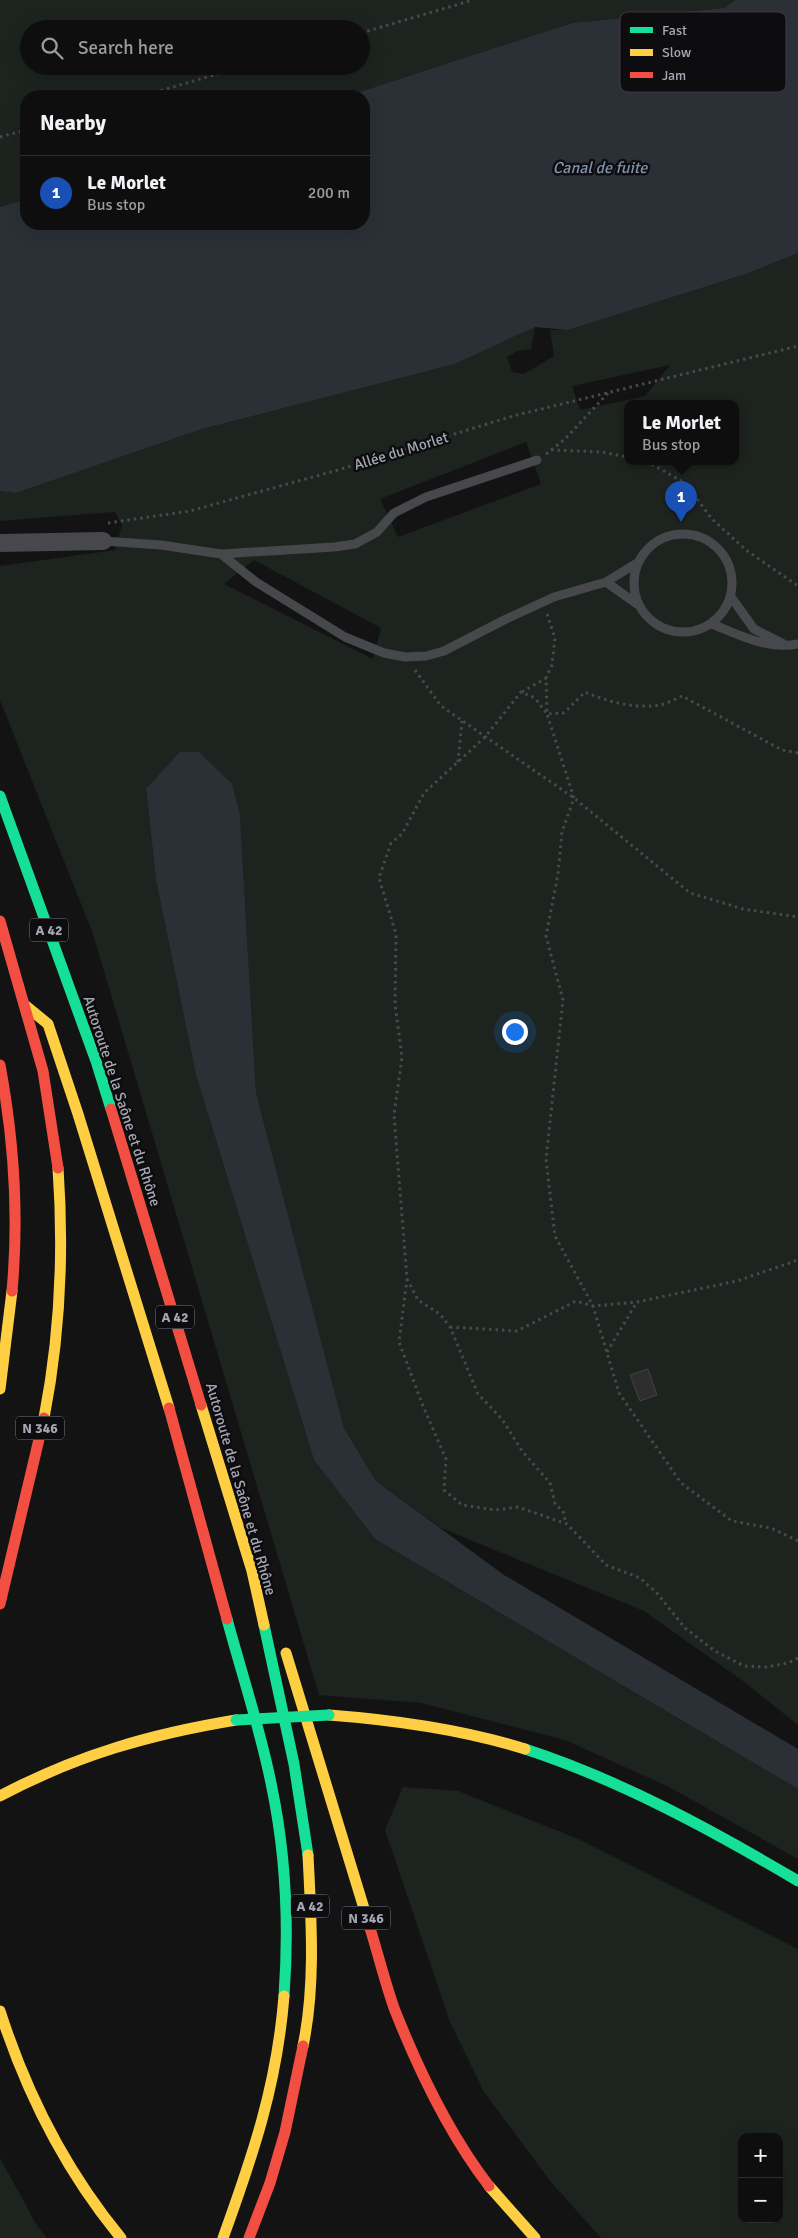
<!DOCTYPE html>
<meta charset="utf-8">
<style>
body{margin:0;font-family:Signika,sans-serif;background:#1c1c1c;color:#f1f3f6}
.controls{position:absolute;right:15px;bottom:15px;display:grid;overflow:hidden;border-radius:10px;box-shadow:0 5px 20px #0002}
.controls button{width:45px;height:45px;display:grid;place-items:center;padding:0;border:0;border-bottom:1px solid #2e2e2e;background:#0e0e0e;color:#f1f3f6;font:25px sans-serif}
.you{position:absolute;left:514px;top:1031px;width:18px;height:18px;margin:-12px;border:4px solid #fff;border-radius:50%;background:#1a73e8;box-shadow:0 0 0 8px #1a73e833}
.badge{display:grid;place-items:center;width:32px;height:32px;border-radius:50%;background:#db2777;color:#fff;font-size:16px;font-weight:700}
.pin{position:absolute;translate:-50% -41px;filter:drop-shadow(0 1px 2px #0008)}
.pin::after{content:'';position:absolute;top:26px;width:18px;height:15px;background:inherit;clip-path:polygon(0 0,100% 0,50% 100%)}
.popup{position:absolute;left:624px;top:400px;width:115px;height:65px;box-sizing:border-box;display:grid;place-content:center;border-radius:10px;background:#0e0e0e;filter:drop-shadow(0 1px 4px #0005);font-size:16px;white-space:nowrap;color:#9b9c9e}
.popup b{font-size:19px;color:#f1f3f6}
.popup::after{content:'';position:absolute;left:50%;top:100%;margin-left:-10px;border:10px solid transparent;border-top-color:#0e0e0e}
.list{margin:0;padding:0;list-style:none}
h2{display:flex;justify-content:space-between;align-items:center;height:65px;margin:0;padding:0 20px;font-size:21px}
h2 small{font-size:16px;font-weight:400;color:#9b9c9e}
.list li{display:grid;grid-template-columns:32px 1fr auto;gap:15px;align-items:center;box-sizing:border-box;height:75px;padding:0 20px;border-top:1px solid #2e2e2e}
.list b{display:block;font-size:19px;white-space:nowrap}
.list p{margin:0;font-size:16px;white-space:nowrap;color:#9b9c9e}
.list em{font-size:16px;font-style:normal;color:#9b9c9e}
.icon{flex:none;width:28px;height:28px;fill:none;stroke:currentColor;stroke-width:2;stroke-linecap:round;stroke-linejoin:round}
.map{position:relative;flex:none;width:798px;height:2238px;overflow:hidden}
.search{position:absolute;background:#0e0e0e;box-shadow:0 5px 20px #0002;left:20px;top:20px;width:350px;height:55px;display:flex;align-items:center;gap:12px;box-sizing:border-box;padding:0 18px;border-radius:28px;color:#9b9c9e;font-size:19px}
.panel{position:absolute;background:#0e0e0e;box-shadow:0 5px 20px #0002;left:20px;top:90px;width:350px;height:140px;border-radius:20px}
.map>svg:first-child{display:block}
.green{fill:#1d231e;fill-rule:evenodd}
.water{fill:#2b3037}
.building{fill:#2e2e2e;stroke:#434246}
.lines{fill:none;stroke-linecap:round;stroke-linejoin:round}
.path{stroke:#49494d;stroke-width:3;stroke-dasharray:2.5 4;stroke-linecap:butt}
.lane{stroke:#47484c;stroke-width:9}
.street{stroke:#47484c;stroke-width:18}
.fast{stroke:#16e098;stroke-width:11}
.slow{stroke:#ffcf43;stroke-width:11}
.jam{stroke:#f24e42;stroke-width:11}
.fast-bridge{stroke:#16e098;stroke-width:11}
.labels{text-anchor:middle;stroke-width:5;stroke-linejoin:round;paint-order:stroke}
.shield{fill:#0d0d0f;stroke:#777982;stroke-width:1}
.shield-label{font-size:14px;font-weight:bold;fill:#a5a7b3}
.street-label{font-size:15px;fill:#a5a7b3;stroke:#0d0d0f}
.water-label{font-size:16px;font-style:italic;fill:#7e91ac;stroke:#0d0d0f}
.key{fill:#0d0d0f;stroke:#3b3b40;stroke-width:1}
.key-label{font-size:14px;fill:#a5a7b3}
</style>
<div class="map">
<svg width="798" height="2238" viewBox="0 0 798 2238">
<rect width="100%" height="100%" fill="#131313"/>
<!-- green -->
<path class="green" d="M0,0H735L724,8L572,23L347,96H26V199L0,207ZM29,29H361V66H29Z
M798,253V1725L743,1681L644,1611L441,1528L376,1481L344,1428L256,1093L240,815L146,789L156,880L196,1075L314,1460L375,1539L798,1789V1859L667,1786L565,1740L421,1703L319,1695L93,934L0,700V566L115,550L122,525L115,512L0,521V491L16,493L202,429L455,364L535,327L531,349L517,351L507,357L512,372L524,374L554,356L550,330H568L746,274ZM670,365L645,396L580,410L572,386ZM627,403H735V461H627ZM526,442L541,484L398,537L380,499ZM254,560L381,628L373,659L224,584Z
M403,1787L458,1791L576,1838L798,1949V2238H601L551,2182L484,2092L450,2022L385,1830ZM742,2137H779V2219H742Z
M0,2158L36,2224L47,2238H0Z"/>
<!-- water -->
<path class="water" d="M735,0H798V253L746,274L568,330L535,327L455,364L202,429L16,493L0,491V207L26,199V224H364V96H347L572,23L724,8Z
M180,752H199L232,784L240,815L256,1093L344,1428L376,1481L504,1575L798,1749V1789L375,1539L314,1460L196,1075L156,880L146,789Z"/>
<!-- building -->
<path class="building" d="M648,1369L657,1395L640,1401L630,1375Z"/>
<g class="lines">
<!-- path -->
<path class="path" d="M361,33L473,0
M142,96L245,66
M0,137L26,130
M551,450L602,452L627,457
M546,454L564,440L609,392
M646,461L685,483L712,519L746,550L798,586
M108,523L190,511L338,470L513,416L798,346
M547,614L555,638L552,665L546,678L547,714L574,798L562,832L558,874L546,936L563,1000L546,1159L555,1236L593,1306L619,1393L681,1483L732,1521L771,1528L798,1541
M415,670L441,706L574,798L690,893L743,909L798,917
M522,692L546,678
M798,753L782,750L682,696C675,699 667,704 660,705C635,709 608,702 585,692L564,713L547,714L535,698L521,692L485,737L424,793L402,834L391,843L379,878L396,934L395,1004L402,1057L394,1115L407,1279L399,1342L423,1406L446,1459L444,1490L462,1505L495,1510L518,1507L567,1524L606,1565L640,1578L656,1592L685,1628L715,1651L744,1666L766,1667L788,1663L798,1658
M458,762L462,721
M407,1279L418,1300L440,1314L450,1327L478,1394L502,1419L522,1451L550,1483L555,1504L563,1511L566,1523
M450,1327L517,1331L576,1301L593,1306L637,1302L737,1281L798,1260
M607,1352L637,1302"/>
<!-- lane -->
<path class="lane" d="M634 583a49 49 0 1 1 98 0a49 49 0 1 1-98 0Z
M103,541L161,545L221,554L256,582L345,637L384,653L405,657L426,656L444,651L504,620L554,597L606,582L637,563
M221,554L334,547L355,544L377,532L394,513L426,497L537,460
M606,582L637,604
M731,597L754,629L782,643
M712,624C739,635 768,650 798,644"/>
<!-- street -->
<path class="street" d="M0,543L103,541"/>
<!-- fast -->
<path class="fast" d="M0,796L97,1064L111,1109
M227,1619C242,1675 261,1731 272,1788C286,1856 289,1927 284,1996
M264,1625L294,1764L308,1855
M525,1749C620,1780 712,1830 798,1881"/>
<!-- slow -->
<path class="slow" d="M26,1006L48,1024L78,1114L169,1408
M0,1389L12,1291
M201,1405L252,1571L264,1625
M44,1418C60,1336 64,1253 58,1168
M286,1653L370,1928
M329,1715C395,1720 461,1729 525,1749
M0,1796C77,1755 151,1734 236,1720
M0,2011C27,2095 65,2170 121,2238
M303,2046C316,1984 311,1917 308,1855
M489,2186L535,2238
M223,2238C253,2155 277,2085 284,1996"/>
<!-- jam -->
<path class="jam" d="M0,921L43,1071L58,1168
M0,1065C14,1140 19,1215 12,1291
M111,1109L201,1405
M169,1408L227,1619
M0,1604L44,1418
M370,1928C378,1954 385,1982 394,2008C418,2069 449,2134 489,2186
M249,2238L270,2183L285,2132L303,2046"/>
<!-- fast-bridge -->
<path class="fast-bridge" d="M236,1720L329,1715"/>
</g>
<g class="labels">
<!-- shield labels -->
<g class="shield">
<rect x="30" y="918.5" width="38" height="23" rx="4"/>
<rect x="156" y="1305.5" width="38" height="23" rx="4"/>
<rect x="16" y="1416.5" width="48" height="23" rx="4"/>
<rect x="291" y="1894.5" width="38" height="23" rx="4"/>
<rect x="342" y="1906.5" width="48" height="23" rx="4"/>
</g>
<g class="shield-label">
<text x="49" y="935">A 42</text>
<text x="175" y="1322">A 42</text>
<text x="40" y="1433">N 346</text>
<text x="310" y="1911">A 42</text>
<text x="366" y="1923">N 346</text>
</g>
<!-- street labels -->
<g class="street-label">
<text transform="translate(401 451) rotate(-17)" y="5">Allée du Morlet</text>
<text transform="translate(122 1101) rotate(72)" y="5">Autoroute de la Saône et du Rhône</text>
<text transform="translate(241 1489) rotate(74)" y="5">Autoroute de la Saône et du Rhône</text>
</g>
<!-- water labels -->
<g class="water-label">
<text x="600" y="173">Canal de fuite</text>
</g>
</g>
<!-- legend -->
<rect x="620" y="12" width="166" height="80" rx="8" class="key"/>
<rect x="630" y="27" width="23" height="6" fill="#16e098"/>
<rect x="630" y="49" width="23" height="7" fill="#ffcf43"/>
<rect x="630" y="72" width="23" height="6" fill="#f24e42"/>
<g class="key-label">
<text x="662" y="35">Fast</text>
<text x="662" y="57">Slow</text>
<text x="662" y="80">Jam</text>
</g>
</svg>
<div class="controls">
<button>+</button>
<button>−</button>
</div>
<div class="you"></div>
<div class="pin badge" style="left:681px;top:522px;background:#1a4fb4">1</div>
<div class="popup"><b>Le Morlet</b>Bus stop</div>
<div class="search"><svg class="icon" aria-label="search" viewBox="0 0 24 24"><circle cx="10" cy="10" r="6"/><path d="M15 15l6 6"/></svg>Search here</div>
<section class="panel">
<h2>Nearby<small></small></h2>
<ul class="list">
<li><span class="badge" style="background:#1a4fb4">1</span><div><b>Le Morlet</b><p>Bus stop</p></div><em>200 m</em></li>
</ul>
</section>
</div>
